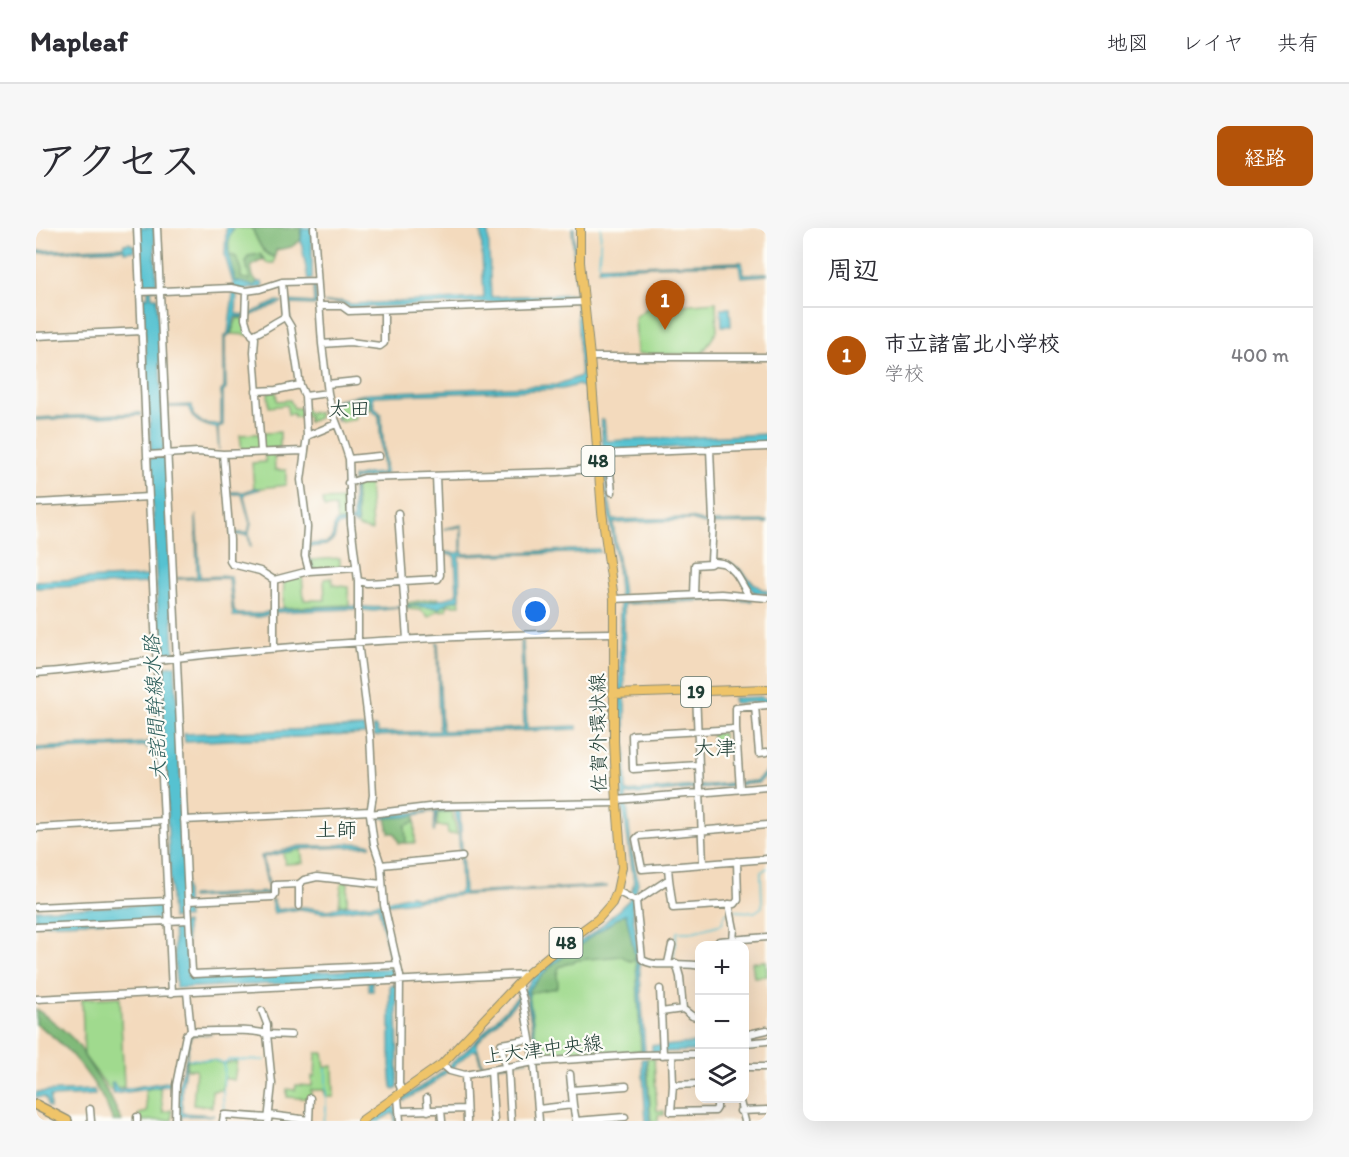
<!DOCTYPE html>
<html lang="ja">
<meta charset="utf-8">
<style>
body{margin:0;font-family:Itim,"Klee One",sans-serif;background:#f7f7f7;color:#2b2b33}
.controls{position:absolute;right:18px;bottom:18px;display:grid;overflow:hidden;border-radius:12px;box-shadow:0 6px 24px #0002}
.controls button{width:54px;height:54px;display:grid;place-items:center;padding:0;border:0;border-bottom:2px solid #e1e1e2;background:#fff;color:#2b2b33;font:30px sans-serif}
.you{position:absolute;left:500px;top:384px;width:21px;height:21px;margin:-15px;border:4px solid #fff;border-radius:50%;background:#1a73e8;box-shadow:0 0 0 9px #1a73e833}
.badge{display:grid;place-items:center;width:39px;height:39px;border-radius:50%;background:#b45309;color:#fff;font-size:20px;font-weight:700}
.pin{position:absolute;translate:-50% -50px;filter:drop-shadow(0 2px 3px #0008)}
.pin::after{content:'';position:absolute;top:32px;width:21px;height:18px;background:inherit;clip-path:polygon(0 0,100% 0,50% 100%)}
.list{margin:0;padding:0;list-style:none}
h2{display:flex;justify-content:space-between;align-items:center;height:78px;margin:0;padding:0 24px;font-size:26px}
h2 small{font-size:20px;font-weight:400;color:#7c7c81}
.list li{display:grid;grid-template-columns:39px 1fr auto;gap:18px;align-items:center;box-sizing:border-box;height:96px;padding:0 24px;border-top:2px solid #e1e1e2}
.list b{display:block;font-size:22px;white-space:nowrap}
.list p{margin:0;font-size:20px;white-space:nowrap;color:#7c7c81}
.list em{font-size:20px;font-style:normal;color:#7c7c81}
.icon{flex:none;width:33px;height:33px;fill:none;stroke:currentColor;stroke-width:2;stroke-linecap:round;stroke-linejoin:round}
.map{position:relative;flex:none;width:731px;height:893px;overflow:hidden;border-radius:12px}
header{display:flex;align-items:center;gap:36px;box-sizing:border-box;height:84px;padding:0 30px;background:#fff;border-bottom:2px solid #e1e1e2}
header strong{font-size:28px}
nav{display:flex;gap:33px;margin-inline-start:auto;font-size:21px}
.intro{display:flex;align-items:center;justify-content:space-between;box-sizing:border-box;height:144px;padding:0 36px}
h1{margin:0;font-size:42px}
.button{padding:15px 27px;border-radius:12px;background:#b45309;color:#fff;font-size:21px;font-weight:700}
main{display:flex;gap:36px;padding:0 36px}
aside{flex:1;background:#fff;border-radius:12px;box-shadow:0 6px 24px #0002}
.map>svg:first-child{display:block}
.green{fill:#a0da8e;stroke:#608c61;stroke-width:1.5}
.forest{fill:#80ba79;stroke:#507c56;stroke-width:1.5}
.water{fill:#57c2d1;stroke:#3b8082;stroke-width:1.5}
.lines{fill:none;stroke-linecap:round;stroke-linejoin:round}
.stream{stroke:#57c2d1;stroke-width:1.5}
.minor-casing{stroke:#898c78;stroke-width:9}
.major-casing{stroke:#898c78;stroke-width:10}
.highway-casing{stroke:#898c78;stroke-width:12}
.minor{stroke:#fff;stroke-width:6}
.major{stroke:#efc469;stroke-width:8}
.highway{stroke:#efc469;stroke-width:9}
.labels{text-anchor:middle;stroke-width:4.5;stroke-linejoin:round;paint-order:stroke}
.shield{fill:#fdfcf7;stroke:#62766e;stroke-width:1.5}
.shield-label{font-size:18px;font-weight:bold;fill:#1f3d34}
.street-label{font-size:20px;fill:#1f3d34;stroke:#fdfcf7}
.neighbourhood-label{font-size:21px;fill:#1f3d34;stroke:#fdfcf7}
.water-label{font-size:21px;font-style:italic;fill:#2d5e5b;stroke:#fdfcf7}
</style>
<header>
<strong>Mapleaf</strong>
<nav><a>地図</a><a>レイヤ</a><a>共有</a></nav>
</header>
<div class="intro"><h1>アクセス</h1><a class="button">経路</a></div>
<main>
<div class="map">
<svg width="731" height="893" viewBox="0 0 731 893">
<rect width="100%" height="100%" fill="#fdfcf7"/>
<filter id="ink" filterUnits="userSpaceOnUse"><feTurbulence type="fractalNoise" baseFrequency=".0167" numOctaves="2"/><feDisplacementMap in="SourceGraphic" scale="12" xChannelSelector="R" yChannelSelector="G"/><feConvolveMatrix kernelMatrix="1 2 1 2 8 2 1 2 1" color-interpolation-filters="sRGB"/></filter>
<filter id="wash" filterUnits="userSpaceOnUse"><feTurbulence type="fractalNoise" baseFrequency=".008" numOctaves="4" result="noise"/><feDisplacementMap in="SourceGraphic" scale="24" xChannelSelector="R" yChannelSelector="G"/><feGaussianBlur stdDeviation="1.35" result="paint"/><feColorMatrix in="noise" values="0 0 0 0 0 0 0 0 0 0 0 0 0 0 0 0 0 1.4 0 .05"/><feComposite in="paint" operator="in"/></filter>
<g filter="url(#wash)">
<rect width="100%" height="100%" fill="#f3dabd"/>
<!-- green -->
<path class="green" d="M198,0H216C221,12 226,27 239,29L238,35H231L224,26L210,34L214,52L205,50L200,29L193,26C193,17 191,7 198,0Z
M680,74L681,103L666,126H601L599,89L611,80Z
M201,90L208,91L214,107L195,106Z
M240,163L241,173L254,172L258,180H269L271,184L283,185V190L272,194L273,188L258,189V186H252L251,177L233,179L232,164Z
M323,169H332L334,182L319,185L320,191L305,194L301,185L300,174Z
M244,204V220L206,223L204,207Z
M238,224L239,242H250V257L218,261L216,235L229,234V225Z
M333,253L336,303L322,299L319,255Z
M310,271L312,291L301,294L299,279L288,280L287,272Z
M304,330V340L278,342L275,332Z
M266,347L268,372H289L288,351L296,350L297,357L312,359L313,377L247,380L248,351Z
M423,369L424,377H411V382L401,383L393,389L384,382L371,381V375L402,370V374Z
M676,505H687V521H676Z
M402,584H416L421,606H412L411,598H401Z
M379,593V615H370L369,597Z
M265,621L267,635L249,636L247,625Z
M306,653L312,654L311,676L303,677Z
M586,687L592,688L600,732L605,823L501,830L490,765L517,736Z
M730,733L731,748L718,749L716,734Z
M84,769L88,859L73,861L48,828L46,771Z
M280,825H287L289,839L297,838L298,869H290L288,862H275V871L251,869V861L259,862L260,857L276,858V848H279Z
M611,830H618L621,883H628V887H622V893H615Z
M152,832H177L187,836L201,833L198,852L188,850L186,862L176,863V879L157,877L160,841H150Z
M124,859L127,884L136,882V892L104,893L103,886L111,884L109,861Z"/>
<!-- forest -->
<path class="forest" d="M216,0H265V12L255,19L240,22L239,29C226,27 221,11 216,0Z
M193,26L200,29L205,39V50L214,52L210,34L212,28L224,26L228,31L215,38L217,49L222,54L218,58L199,53Z
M379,586V593L369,598L370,615H363L359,605H353L350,589H369Z
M591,686L600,732L593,733L586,728L542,732L523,739L521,746L522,757L520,760L493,765L492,762L517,736L586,687Z
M0,781C14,791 44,812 48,828L74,868L86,893H77C65,859 31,815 0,796Z"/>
<!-- water -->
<path class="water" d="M104,0H118L121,60L115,61L116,69H121L128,222L123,223V229H129L138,425L124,426L114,230L120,229V223H115L107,69H112V60L107,61Z
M190,0H198C186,12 196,38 199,53L218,58L222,54H226L227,57L226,59L199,63L201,65L200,86L212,87L241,73L246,74L212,89H199L194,106L189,110L190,161L187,164V197L182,200L183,222L181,200C167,197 156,194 153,179H133V178L156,177L157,187L167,195L185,197V163L188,160V109L192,105L198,58L189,28Z
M266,0H276V51H272L265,12Z
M445,0H452L455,69L540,66L536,0H538L541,71L544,78L552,153L550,155L554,182L552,184L549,160L542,157L526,161L337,168L338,179L345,186L350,247L318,251L321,296L319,297L318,294L301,298L298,311L290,317L274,319L272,327L277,341H275L271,326L272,316L290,315L296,311L299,295L317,292V249L331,246L347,245L343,188L336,181L333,168H323L299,174L302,194L296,173L333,165L520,157L545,148L540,71L314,80L306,75H287L306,73L314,76L448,70Z
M93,15L98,18V23L88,24V21L0,25V23L87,19L88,16Z
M706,34L708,46L731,45V47L705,49L703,36L614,38L563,42V38Z
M277,56L279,57L281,77L254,76V94L250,81L251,73L278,75Z
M685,80H694L695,98H686Z
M105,185V187L0,192V190Z
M566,192H568L570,213L731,206V215L570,223L573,273L577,292L655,290L669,294L731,293V295L669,296L655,292L577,295L588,374L686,370L716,371V373L687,372L588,376L590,564L720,553L731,543V547L722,555L590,567L595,619L602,655L596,678L603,731L609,824H606L600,732L590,686L586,687L517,736L492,762L502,824L507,828L501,826L490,764L440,816L447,838L493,832L446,841L441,823L437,822L399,854L368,873V869L399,850L433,820L490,760L498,748L516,732L561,702L593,672L598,654L587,579L584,481V376L581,338L571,273L565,193Z
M219,260L225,261L210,265L208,269L215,296L213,305L215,319L214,318L212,307H197L195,305H212L214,296L206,266H193V264H208Z
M160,287L164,349L195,348L198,383L202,386H225L240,381L324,378C348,383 394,375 418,368L421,364L419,330L417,327L407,326L406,324L421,325L425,324V299L407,301L426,297V324L429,326L563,321L564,324L423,328L424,371L413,374L404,380L377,378L338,383L317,381L240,384L224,389L197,388L193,350L141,351V350L161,349Z
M691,334C708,338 712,357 731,363V366L718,364L697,338Z
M113,348V355L0,360V353Z
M487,413L491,500L541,498V501L338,508L337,499H340L342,505L403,503L401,414H402L406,503L488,500L485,414Z
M139,437L151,690H136L124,439Z
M725,469L731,471V474L698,475L697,470Z
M328,499L329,506L149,514L148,506Z
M111,513L121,514V519L111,520V518L0,523V520L110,515Z
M421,580L424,584L428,665L571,658V659L425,667L345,677L357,733L355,735L342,678L288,685L264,681L238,685L235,672H237L241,682C249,681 257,679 265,679C278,679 292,686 303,678L338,676L375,667L381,670L422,665L425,662L423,604L419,582L401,583L398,605L399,583L369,589L344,590L341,594L340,617L338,591L342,588Z
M316,615L334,616V618L265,621L227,629L235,666L155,670V668L233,664L225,628L264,618H296Z
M127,676V691L0,696V682Z
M150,695L152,750L358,740L360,749L336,752L337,763H333L332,752L140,760L137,696Z
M354,757H360L361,759L362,859L358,861L356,859L354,837Z
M156,806H177L156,807L154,810L146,859V885L178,887C168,890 156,886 145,889V893H142L143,856L150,830L151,812Z
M663,814V823L616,824V817L629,818Z
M606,831H610L614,893H610Z
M137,853L136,857L78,866L75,862L77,860L75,856L77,854L82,862Z
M58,862L59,867L14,869V880L11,878V873L8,869H0L1,864Z
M356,878L359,879L361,893H359L358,886L356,885L343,893H335Z"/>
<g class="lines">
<!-- stream -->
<path class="stream" d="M563,38L565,0
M698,683L719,684L726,679L725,644L731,640
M637,732L641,704H656L686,696L687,690L691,684
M151,831L177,832L188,835L193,832H229
M188,882C186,867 188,852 188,836
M287,893L290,885V840"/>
</g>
</g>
<g filter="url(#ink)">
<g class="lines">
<!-- minor casing -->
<g class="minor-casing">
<path id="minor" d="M101,0L104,64
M121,0L152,673
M278,0L286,116L292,165L296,183L305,206L313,231L315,296L322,353V414L334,508L337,567L334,586L338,616L345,637L348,677L364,748L363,856L365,861L362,869L364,893
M246,54L249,89L255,99L264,157L269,168L271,208
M210,63L209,91L212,101L219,110L218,124L225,223
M283,78H306L313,83L548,74
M216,107C229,102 237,95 249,89
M0,108L106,103
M286,116L314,114L344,118L348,115V82
M554,129H731
M291,156L321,153
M220,163L240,162L264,157
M269,168L292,165
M674,221L677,293L675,333C680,335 685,334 689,336C702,343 705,357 713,367
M572,225L576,264
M187,226L194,312V333L196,336L224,343L238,352L273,343L320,340
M562,226L731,219
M111,227L104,64L195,60L210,63L224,61L246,54L281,53
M313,231L343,228
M312,255L328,250L522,244L562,240
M0,275L113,269
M362,285L371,411
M273,343L269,328L271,299L265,252L271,208L300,196
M322,353L331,355L402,351L404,347L400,248
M658,367L659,337L674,336L677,334
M578,371L685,366L731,370
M238,421V352
M0,445C62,440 124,431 186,425C316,413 446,406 577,405
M660,464L667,636
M719,478L723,525L731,524
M700,501V480L731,477
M663,537L597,541L596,507L700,501L704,561
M581,572L731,559
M334,586L401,578L581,575
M148,592L334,583
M731,597L603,608L600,611L606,641L731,631
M0,600L128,593
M345,637L426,629
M632,639L633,651L600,673L606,731C616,741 648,733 664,738
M633,651L637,680L699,676L702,672L701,633
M346,656L281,649L268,652L263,656L239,657V666L237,669L152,673L156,743L158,746L361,737
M581,663L600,673
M693,676L698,701L697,712
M263,678V656
M0,679L131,673
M0,699L153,692
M681,718L683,713L731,709
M632,735L636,717
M640,735L644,749L647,781L656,788L664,790
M482,756L487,771L498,834L503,893
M624,761L627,827
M151,764L155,803
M136,765L111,227L162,224L187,226L268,223
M0,771L491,746
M226,783L231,796V806L255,807
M625,784L647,781
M708,814L713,812V806L731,802
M709,815L731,813
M636,827L637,857L664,856
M406,836L414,843L429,847L498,834L602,827L664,826
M469,839L465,816L494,811
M472,839L475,893
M708,839H731
M455,842L458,893
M534,846L537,877
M429,847L431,893
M637,857L635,884L679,883L681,880V870
M535,862L590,858
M391,870L392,883
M703,870L709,893
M54,881L55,893
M502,881L537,877L540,893L589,889
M405,882L406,893
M363,883L430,881
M704,883L731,882
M233,887L273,892
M101,889V893
M139,893L140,857L150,807L155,803C178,804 210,800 231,806L236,856L232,893
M187,893L188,887H191L232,890
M273,893L274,870"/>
</g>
<!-- major casing -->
<g class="major-casing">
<path id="major" d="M577,466L731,461
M325,893L406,836L491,746L520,722L562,691L576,675L581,663L586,639L581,575L578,513V371L566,284L554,129L544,34V0"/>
</g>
<!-- highway casing -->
<g class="highway-casing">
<path id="highway" d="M0,877L31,893"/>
</g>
<!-- minor -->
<use href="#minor" class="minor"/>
<!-- major -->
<use href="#major" class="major"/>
<!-- highway -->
<use href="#highway" class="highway"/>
</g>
</g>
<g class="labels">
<!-- shield labels -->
<g class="shield">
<rect x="545.5" y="218" width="33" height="30" rx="4.5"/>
<rect x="645" y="449" width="30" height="30" rx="4.5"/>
<rect x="513.5" y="700" width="33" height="30" rx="4.5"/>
</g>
<g class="shield-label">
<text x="562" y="239">48</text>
<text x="660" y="470">19</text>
<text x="530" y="721">48</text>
</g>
<!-- street labels -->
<g class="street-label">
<text transform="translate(562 505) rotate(-91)" y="7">佐賀外環状線</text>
<text transform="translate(507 821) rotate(-7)" y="7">上大津中央線</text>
</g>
<!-- neighbourhood labels -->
<g class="neighbourhood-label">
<text x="313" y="188">太田</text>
<text x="679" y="527">大津</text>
<text x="300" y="609">土師</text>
</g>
<!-- water labels -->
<g class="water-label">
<text transform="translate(119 480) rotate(-93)" y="7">大詫間幹線水路</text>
</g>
</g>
</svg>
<div class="controls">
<button>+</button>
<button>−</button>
<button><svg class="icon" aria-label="layers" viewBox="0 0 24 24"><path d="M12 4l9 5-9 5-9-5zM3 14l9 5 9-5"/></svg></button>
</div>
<div class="you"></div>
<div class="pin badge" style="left:629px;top:102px">1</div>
</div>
<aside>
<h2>周辺<small></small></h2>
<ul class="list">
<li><span class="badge">1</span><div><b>市立諸富北小学校</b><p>学校</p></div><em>400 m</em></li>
</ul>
</aside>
</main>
